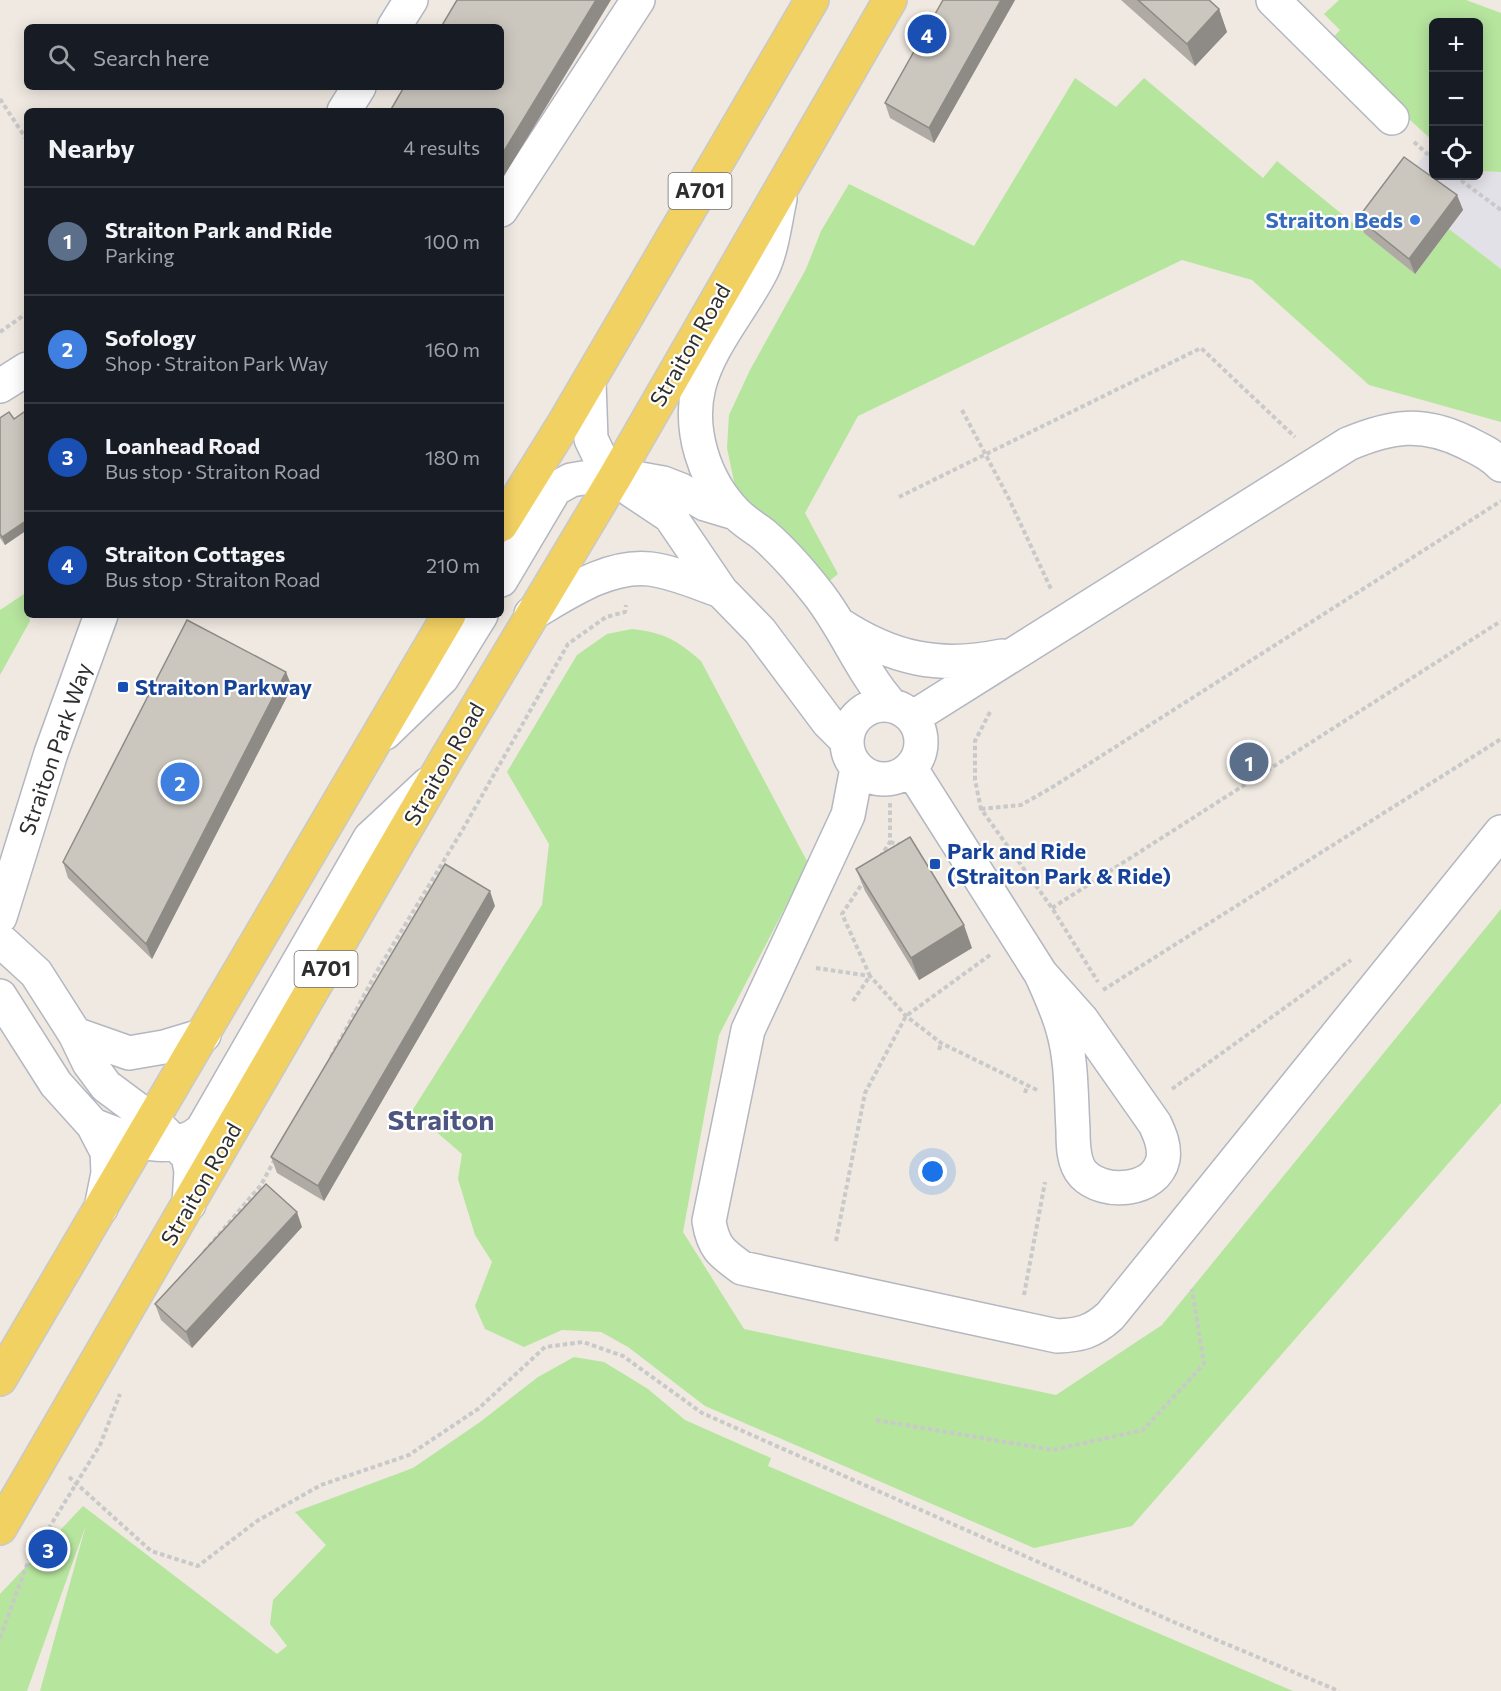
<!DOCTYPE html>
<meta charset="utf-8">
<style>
body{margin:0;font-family:Commissioner,sans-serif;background:#20242c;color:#f1f3f6}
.controls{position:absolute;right:18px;top:18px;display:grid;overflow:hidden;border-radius:9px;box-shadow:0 3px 15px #0003}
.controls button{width:54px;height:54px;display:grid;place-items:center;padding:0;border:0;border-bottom:2px solid #363941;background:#171b24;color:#f1f3f6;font:30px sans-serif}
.you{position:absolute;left:933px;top:1172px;width:21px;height:21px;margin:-15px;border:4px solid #fff;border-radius:50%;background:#1a73e8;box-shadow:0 0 0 9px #1a73e833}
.badge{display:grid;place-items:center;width:39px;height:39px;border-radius:50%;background:#7c3aed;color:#fff;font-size:20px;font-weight:700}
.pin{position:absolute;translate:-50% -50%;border:3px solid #fff;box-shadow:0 2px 6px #0006}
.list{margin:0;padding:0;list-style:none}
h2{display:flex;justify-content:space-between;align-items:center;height:78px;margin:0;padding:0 24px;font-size:26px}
h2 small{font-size:20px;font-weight:400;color:#9ea1a6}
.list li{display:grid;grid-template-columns:39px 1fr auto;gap:18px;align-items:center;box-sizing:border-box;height:108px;padding:0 24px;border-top:2px solid #363941}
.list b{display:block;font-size:22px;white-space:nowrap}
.list p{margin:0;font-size:20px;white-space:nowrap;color:#9ea1a6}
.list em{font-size:20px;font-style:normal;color:#9ea1a6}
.icon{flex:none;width:33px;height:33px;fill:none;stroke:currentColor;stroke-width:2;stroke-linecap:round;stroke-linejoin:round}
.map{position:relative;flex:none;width:1501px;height:1691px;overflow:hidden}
.search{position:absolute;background:#171b24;box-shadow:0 3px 15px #0003;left:24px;top:24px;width:480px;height:66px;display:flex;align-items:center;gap:15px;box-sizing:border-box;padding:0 21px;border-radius:9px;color:#9ea1a6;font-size:22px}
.panel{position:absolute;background:#171b24;box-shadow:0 3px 15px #0003;left:24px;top:108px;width:480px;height:510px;border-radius:9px}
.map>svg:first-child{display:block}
.industrial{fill:#e3e1e8}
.green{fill:#b6e59e}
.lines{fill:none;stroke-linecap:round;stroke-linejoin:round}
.minor-casing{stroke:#b4b7c1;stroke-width:36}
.major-casing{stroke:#c9c9c9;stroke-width:36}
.path{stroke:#c9c9c9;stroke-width:4;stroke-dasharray:4.5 3;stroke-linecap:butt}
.minor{stroke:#fff;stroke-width:33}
.major{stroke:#f2d163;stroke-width:33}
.wall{fill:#afaba4}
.shaded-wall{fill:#8e8b86}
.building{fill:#cbc7bf;stroke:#8e8b86;stroke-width:1.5}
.shop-dot{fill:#3f7fe0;stroke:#fff;stroke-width:2}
.transit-dot{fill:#1a4fb4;stroke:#fff;stroke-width:2}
.labels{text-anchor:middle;stroke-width:4.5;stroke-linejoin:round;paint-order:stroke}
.shield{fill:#fff;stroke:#6d6d6d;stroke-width:1.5}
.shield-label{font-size:21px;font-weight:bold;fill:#2e2e2e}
.shop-label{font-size:22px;font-weight:bold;fill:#366cbe;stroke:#fff;text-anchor:end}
.street-label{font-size:22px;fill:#2e2e2e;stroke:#fff}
.transit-label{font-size:22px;font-weight:bold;fill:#164399;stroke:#fff;text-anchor:start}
.district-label{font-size:28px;font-weight:bold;fill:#4d5680;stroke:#fff}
</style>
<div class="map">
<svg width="1501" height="1691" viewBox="0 0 1501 1691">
<rect width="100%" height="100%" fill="#efe9e1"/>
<!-- industrial -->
<path class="industrial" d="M1433,145L1434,176H1478L1479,171L1501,172V269L1449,229L1463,210L1410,173Z"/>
<!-- green -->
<path class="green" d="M1339,0H1466L1501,13V172L1479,171L1478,22H1434L1433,141L1327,44L1340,30L1324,14Z
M1075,78L1116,107L1144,78L1263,178L1277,161L1415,274L1449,229L1501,269V422L1369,385L1252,280L1182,260L858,416L805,513L838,574L828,582L736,491L727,448L729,415L750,370L806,269L821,231L849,184L974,246Z
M24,594L30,621L0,675V610Z
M632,629C664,633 676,639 701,661L808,863L719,1035L683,1232L744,1329L1056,1395L1162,1325L1501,909V1103L1132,1526L1034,1548L705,1406L628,1347L601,1332L562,1330L524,1347L485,1329L475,1306L492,1262L475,1235L458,1179L462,1154L412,1111L542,905L549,844L507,772L577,655L607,634Z
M574,1357L604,1362L648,1389L685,1420L771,1458L768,1466L1293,1691H40L86,1525L27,1691H0V1594L83,1506L277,1654L287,1646L270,1624L273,1600L326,1545L295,1512L413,1468L480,1422L538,1377Z"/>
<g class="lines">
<!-- minor casing -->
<g class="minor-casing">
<path id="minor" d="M1273,0L1392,118
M394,27L411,0
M344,111L359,87
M780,199C775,222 772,250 762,270C743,308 710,344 699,386C688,429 704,480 735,512C743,521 754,527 763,534C785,553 802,573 819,595C846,630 861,671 891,705
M501,210L638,0
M589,382L591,439L603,464L631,490L670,516L721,591L760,631L828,722L846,740
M0,386L27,369
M501,580L555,489L571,480L595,476L635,478L663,483L681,490L705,504L735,513
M531,614C566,594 608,564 650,569C674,572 698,583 721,591
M839,624C892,659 940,669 1002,656
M847 742a37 37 0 1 1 74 0a37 37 0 1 1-74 0Z
M912,718L1348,444C1391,426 1422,421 1465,442C1479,449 1491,454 1501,465
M385,733L442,678L481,615
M857,768L848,815L748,1030L709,1221C713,1247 721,1253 742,1268L1057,1336C1081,1335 1092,1332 1110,1316L1501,832
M911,769L1041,974L1082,1020L1155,1124C1160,1135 1165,1146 1163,1159C1156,1192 1104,1196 1083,1174C1073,1163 1073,1144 1073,1130C1071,1097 1072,1061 1063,1030C1058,1011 1049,992 1041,974
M0,917L51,753L101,615
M0,940L36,973L75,1034L89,1063L106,1086L153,1121L188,1156L191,1171L189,1204
M0,996L56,1084L93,1125L107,1152L108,1173L101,1208
M75,1034L129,1053L164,1047L204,1035
M93,1125C128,1139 170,1158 202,1130L370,838L428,784"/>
</g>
<!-- major casing -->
<g class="major-casing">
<path id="major" d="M501,525L563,425L812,0
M0,1379L449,615
M0,1528L448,756L615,477L890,0"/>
</g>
<!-- path -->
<path class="path" d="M0,99L27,140
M1414,142L1434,160
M1455,176L1501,210
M0,332L27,313
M962,410L1008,497L1051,589
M899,497L1201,348L1295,437
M990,712L975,741V780L981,809L1052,908L1098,982
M981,809L1021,805L1051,788L1501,501
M890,842L902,845
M880,857L890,842V801
M1052,908L1501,621
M816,968L870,976L906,1016L941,1043L1037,1090
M1103,990L1501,739
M853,1001L870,976L842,914L864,881
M939,1050L941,1043
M331,1057L376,973L463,829L568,644L606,617L625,612L626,605
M1172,1089L1351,960
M1025,1093L1027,1086
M836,1241L865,1093L906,1016L990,955
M204,1252L261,1185L275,1159
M1024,1295L1045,1182
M876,1420L1053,1450L1143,1430L1204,1364L1192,1289
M69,1477L151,1551L198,1566L257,1521L321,1485L409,1455L478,1409L545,1347L583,1342L623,1356L702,1413L1176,1623L1339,1691
M0,1638L28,1562L100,1445L120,1394"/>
<!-- minor -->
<use href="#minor" class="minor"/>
<!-- major -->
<use href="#major" class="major"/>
</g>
<!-- wall -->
<path class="wall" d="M943,0H1015L934,143L890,118L885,103Z
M1121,0H1209L1219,9L1227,32L1195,66Z
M1457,195L1463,210L1415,274L1364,233L1358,218Z
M27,410V530L5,545L0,538V418L14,419Z
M292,687L152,959L68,878L63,862Z
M856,869L972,948L919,980L865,891Z
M495,906L324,1201L277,1173L271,1157Z
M302,1227L192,1348L161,1320L155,1304Z"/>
<!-- shaded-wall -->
<path class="shaded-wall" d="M596,0H611L501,181V156Z
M1001,0H1015L934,143L929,128Z
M1219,9L1227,32L1195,66L1187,44Z
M1457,195L1463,210L1415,274L1409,259Z
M27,520V530L5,545L2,537Z
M286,672L292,687L152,959L146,944Z
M490,891L495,906L324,1201L318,1186Z
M964,925L972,948L919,980L911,958Z
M297,1212L302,1227L192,1348L186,1332Z"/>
<!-- building -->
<path class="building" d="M457,0H596L501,156V111H390L404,87H501V27H441Z
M943,0H1001L929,128L885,103Z
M1138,0H1209L1219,9L1187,44Z
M1404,157L1457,195L1409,259L1358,218Z
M27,410V520L2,537L0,534V418L9,412L14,419Z
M187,620L286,672L146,944L63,862Z
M910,837L964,925L911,958L856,869Z
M445,864L490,891L318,1186L271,1157Z
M266,1184L297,1212L186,1332L155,1304Z"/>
<!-- markers -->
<circle class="shop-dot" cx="1415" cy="220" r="6"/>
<g class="transit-dot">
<rect x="117" y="681" width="12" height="12" rx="3"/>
<rect x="929" y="858" width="12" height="12" rx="3"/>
</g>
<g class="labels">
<!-- shield labels -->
<g class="shield">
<rect x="668.5" y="173" width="63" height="36" rx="4.5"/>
<rect x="294.5" y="951" width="63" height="36" rx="4.5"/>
</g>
<g class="shield-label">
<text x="700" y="198">A701</text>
<text x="326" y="976">A701</text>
</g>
<!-- shop labels -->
<g class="shop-label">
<text x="1403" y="228">Straiton Beds</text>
</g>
<!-- street labels -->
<g class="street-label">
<text transform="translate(690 345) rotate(-60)" y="8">Straiton Road</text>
<text transform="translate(55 749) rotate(-71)" y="8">Straiton Park Way</text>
<text transform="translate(444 764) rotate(-60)" y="8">Straiton Road</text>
<text transform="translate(201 1184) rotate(-60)" y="8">Straiton Road</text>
</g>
<!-- transit labels -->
<g class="transit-label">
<text x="135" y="695">Straiton Parkway</text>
<text x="947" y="859">Park and Ride<tspan x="947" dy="25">(Straiton Park &amp; Ride)</tspan></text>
</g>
<!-- district labels -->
<g class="district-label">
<text x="441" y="1130">Straiton</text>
</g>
</g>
</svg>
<div class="controls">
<button>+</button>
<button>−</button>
<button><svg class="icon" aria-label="locate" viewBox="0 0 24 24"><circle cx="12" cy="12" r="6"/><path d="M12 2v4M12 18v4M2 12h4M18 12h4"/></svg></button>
</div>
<div class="you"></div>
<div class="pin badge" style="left:1249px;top:762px;background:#5c6f8a">1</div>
<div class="pin badge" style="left:180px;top:782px;background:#3f7fe0">2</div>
<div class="pin badge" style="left:48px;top:1549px;background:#1a4fb4">3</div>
<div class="pin badge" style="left:927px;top:34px;background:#1a4fb4">4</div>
<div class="search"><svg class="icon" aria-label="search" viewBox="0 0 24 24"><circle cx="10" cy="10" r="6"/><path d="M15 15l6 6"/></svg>Search here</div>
<section class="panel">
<h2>Nearby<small>4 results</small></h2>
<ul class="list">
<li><span class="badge" style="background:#5c6f8a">1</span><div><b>Straiton Park and Ride</b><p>Parking</p></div><em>100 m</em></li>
<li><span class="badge" style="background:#3f7fe0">2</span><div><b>Sofology</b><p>Shop · Straiton Park Way</p></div><em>160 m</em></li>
<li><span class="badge" style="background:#1a4fb4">3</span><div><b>Loanhead Road</b><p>Bus stop · Straiton Road</p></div><em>180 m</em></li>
<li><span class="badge" style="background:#1a4fb4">4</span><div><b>Straiton Cottages</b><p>Bus stop · Straiton Road</p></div><em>210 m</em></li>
</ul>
</section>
</div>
